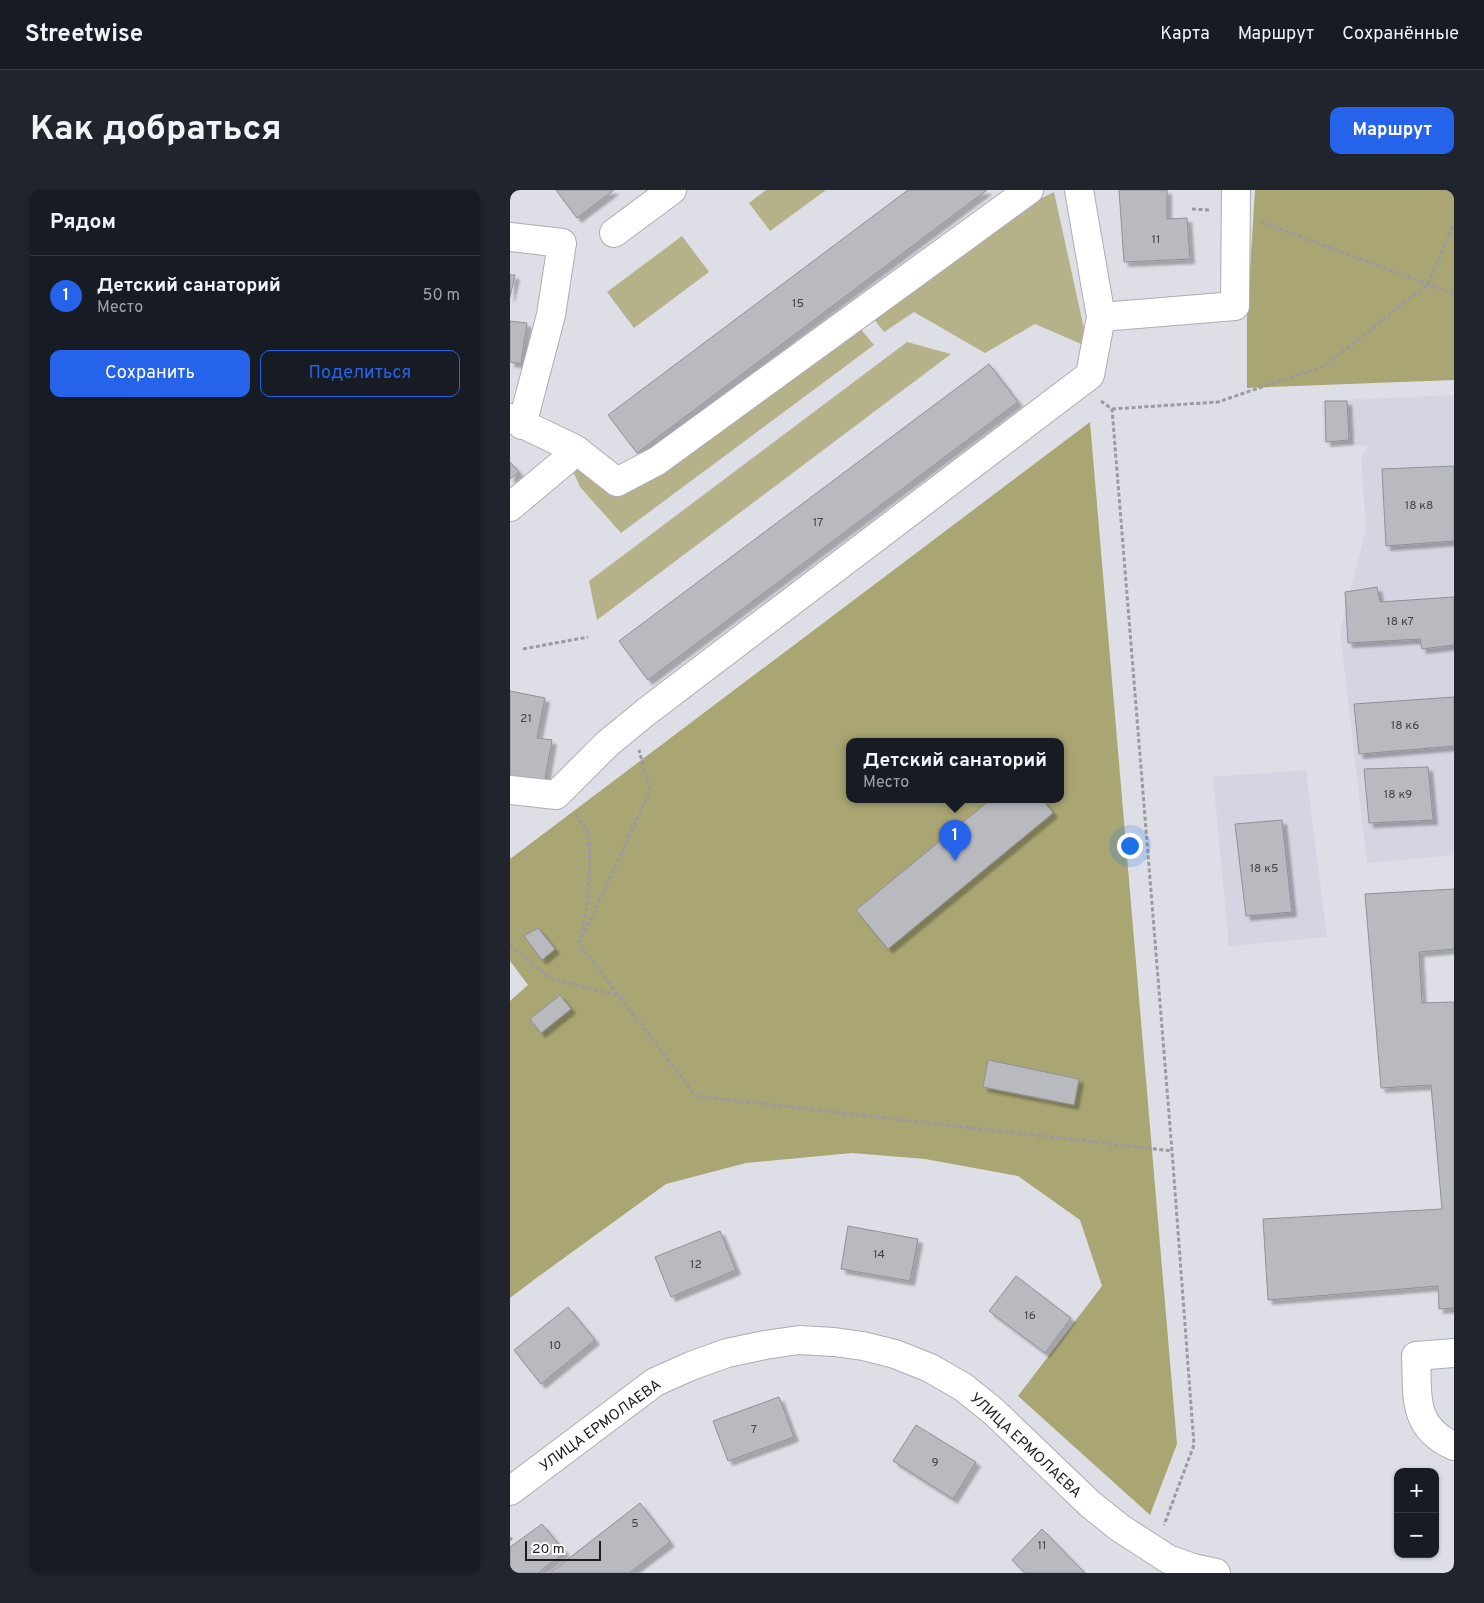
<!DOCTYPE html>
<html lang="ru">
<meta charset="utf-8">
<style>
body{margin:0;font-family:Overpass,sans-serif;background:#20242c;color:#f1f3f6}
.controls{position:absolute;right:15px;bottom:15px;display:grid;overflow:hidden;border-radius:10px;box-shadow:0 1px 4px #0004}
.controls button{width:45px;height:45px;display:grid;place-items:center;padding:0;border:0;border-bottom:1px solid #363941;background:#171b24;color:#f1f3f6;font:25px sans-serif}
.scale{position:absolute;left:15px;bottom:12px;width:76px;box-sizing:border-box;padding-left:5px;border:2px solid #1c1b1e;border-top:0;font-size:14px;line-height:18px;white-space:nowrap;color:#1c1b1e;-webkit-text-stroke:4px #fff;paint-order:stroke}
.you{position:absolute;left:619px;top:655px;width:18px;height:18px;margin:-12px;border:4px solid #fff;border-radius:50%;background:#1a73e8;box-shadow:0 0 0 8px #1a73e833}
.badge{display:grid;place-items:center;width:32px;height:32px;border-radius:50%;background:#2563eb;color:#fff;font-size:16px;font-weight:700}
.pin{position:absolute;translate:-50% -41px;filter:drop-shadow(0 1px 2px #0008)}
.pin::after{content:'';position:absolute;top:26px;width:18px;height:15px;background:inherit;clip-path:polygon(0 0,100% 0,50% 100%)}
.popup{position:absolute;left:336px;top:548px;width:218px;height:65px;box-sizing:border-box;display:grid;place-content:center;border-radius:10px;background:#171b24;filter:drop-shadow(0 1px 4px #0005);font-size:16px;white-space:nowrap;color:#9ea1a6}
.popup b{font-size:19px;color:#f1f3f6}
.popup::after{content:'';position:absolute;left:50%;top:100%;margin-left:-10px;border:10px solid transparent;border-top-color:#171b24}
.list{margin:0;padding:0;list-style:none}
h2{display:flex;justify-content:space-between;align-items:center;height:65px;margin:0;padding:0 20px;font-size:21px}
h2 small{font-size:16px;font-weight:400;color:#9ea1a6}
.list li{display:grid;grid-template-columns:32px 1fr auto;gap:15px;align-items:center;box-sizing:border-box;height:80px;padding:0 20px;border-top:1px solid #363941}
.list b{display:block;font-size:19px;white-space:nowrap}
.list p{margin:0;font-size:16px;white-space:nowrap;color:#9ea1a6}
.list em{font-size:16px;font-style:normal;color:#9ea1a6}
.actions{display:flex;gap:10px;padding:15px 20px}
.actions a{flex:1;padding:11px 0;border:1px solid #2563eb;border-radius:10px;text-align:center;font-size:18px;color:#2563eb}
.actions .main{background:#2563eb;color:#fff}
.map{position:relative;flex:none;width:944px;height:1383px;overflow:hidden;border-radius:10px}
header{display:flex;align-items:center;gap:30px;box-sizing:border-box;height:70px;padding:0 25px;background:#171b24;border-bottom:1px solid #363941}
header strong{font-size:24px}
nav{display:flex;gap:28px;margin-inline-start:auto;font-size:18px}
.intro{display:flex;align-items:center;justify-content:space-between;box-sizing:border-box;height:120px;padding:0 30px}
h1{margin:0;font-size:35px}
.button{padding:12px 22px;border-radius:10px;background:#2563eb;color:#fff;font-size:18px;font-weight:700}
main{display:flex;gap:30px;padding:0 30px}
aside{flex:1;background:#171b24;border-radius:10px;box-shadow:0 1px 4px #0004}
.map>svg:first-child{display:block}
.built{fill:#d4d4e3}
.green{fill:#b5b28a}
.forest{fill:#aaa674;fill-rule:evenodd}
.building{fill:#b9b9c0;stroke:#909097;filter:url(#shadow)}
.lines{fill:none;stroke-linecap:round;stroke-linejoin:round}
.minor-casing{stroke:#acacb3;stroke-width:30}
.path{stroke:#9a9aa0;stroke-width:3;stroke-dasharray:4 2.5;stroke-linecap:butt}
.minor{stroke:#fff;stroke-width:28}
.labels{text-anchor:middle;stroke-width:4;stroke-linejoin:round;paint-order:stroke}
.number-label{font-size:12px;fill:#434246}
.street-label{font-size:15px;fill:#1c1b1e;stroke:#fff}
</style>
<header>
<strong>Streetwise</strong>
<nav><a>Карта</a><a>Маршрут</a><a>Сохранённые</a></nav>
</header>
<div class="intro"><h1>Как добраться</h1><a class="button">Маршрут</a></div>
<main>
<aside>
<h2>Рядом<small></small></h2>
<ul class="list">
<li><span class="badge">1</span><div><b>Детский санаторий</b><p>Место</p></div><em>50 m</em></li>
</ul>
<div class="actions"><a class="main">Сохранить</a><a>Поделиться</a></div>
</aside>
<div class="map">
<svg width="944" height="1383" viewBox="0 0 944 1383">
<defs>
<filter id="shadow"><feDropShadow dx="4.5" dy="4.5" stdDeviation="1" flood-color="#0004"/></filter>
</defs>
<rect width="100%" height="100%" fill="#dedee6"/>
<!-- built -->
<path class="built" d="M944,205V665L857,673L830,441L856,339L851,268L858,256L813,252L812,211Z
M796,580L817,747L719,756L703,587Z"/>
<!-- green -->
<path class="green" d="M256,0H316L260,41L239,13Z
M544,2L578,157L525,134L475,163L404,122L374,142L360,124L498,25Z
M172,46L199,82L124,138L97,102Z
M345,132L364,155L111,343L70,297L60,274L112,296Z
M397,152L441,164L87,430L79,391Z"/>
<!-- forest -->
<path class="forest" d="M745,0H944V190L737,198V128Z
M580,232L667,1254L640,1325L508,1206L592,1096L570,1030L508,986L415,969L342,963L236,973L156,994L25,1089L0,1108V811L18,795L0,771V669ZM340,552H550V610H340Z"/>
<!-- building -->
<path class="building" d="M46,0H104L67,28Z
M398,0H477L127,263L98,225Z
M609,0H657V29L677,28L680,69L614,72Z
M0,85H5L0,107Z
M0,131L17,133L11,174L0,172Z
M479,174L508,212L138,490L109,451Z
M815,211H837L839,250L816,252Z
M0,272L9,282L0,289Z
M944,276V351L876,356L872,279Z
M867,397L870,412L944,407V455L912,459L910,449L838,453L835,402Z
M0,501L35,508L27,548L42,550L34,595L0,589Z
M944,507V556L849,564L844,514Z
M918,577L923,630L859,633L854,579Z
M480,610H533L543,623L378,759L346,720Z
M772,630L782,722L736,726L725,634Z
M944,699V759L909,762L912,813L944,812V1118L929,1119L928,1096L758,1110L753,1029L932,1019L921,895L871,898L855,704Z
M28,738L45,759L32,770L14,746Z
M50,805L61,819L31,843L20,829Z
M478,870L569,889L564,915L473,897Z
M338,1036L408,1049L400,1091L331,1079Z
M210,1041L226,1080L161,1107L145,1067Z
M506,1086L561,1128L535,1163L479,1121Z
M58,1117L85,1150L31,1194L4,1160Z
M269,1207L284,1247L218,1271L203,1231Z
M406,1235L466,1272L443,1309L383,1271Z
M130,1313L160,1352L119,1383H40Z
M32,1334L55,1362L28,1383H0V1357Z
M532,1339L575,1383H515L502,1370Z"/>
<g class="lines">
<!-- minor casing -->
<g class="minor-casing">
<path id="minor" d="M104,43L162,0
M0,47L52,53L41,125L12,235
M591,127L725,116L726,0
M0,228L65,259L107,292L147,271L519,0
M0,317L55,271L65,259
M0,600L46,605L97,554L136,522L580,185L591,127L569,0
M944,1163L906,1166C908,1205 901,1237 944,1256
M0,1301L145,1192L181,1176L217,1163L255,1155L289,1150L324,1152L353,1156L385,1164L420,1178L453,1197L483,1221L580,1314L610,1338L658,1369L683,1378L706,1383"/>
</g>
<!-- path -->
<path class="path" d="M682,19L699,20
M751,32L944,104
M591,211L602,219L662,961L684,1255L654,1335
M602,219L708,212L816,175L918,94L944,33
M13,459L78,447
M66,624L79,644L80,677L76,723L69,754L186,906L662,961
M72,748L140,601L129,560
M0,755L40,788L108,806
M0,1350L2,1348"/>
<!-- minor -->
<use href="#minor" class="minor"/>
</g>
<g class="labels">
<!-- number labels -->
<g class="number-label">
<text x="646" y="53">11</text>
<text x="288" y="117">15</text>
<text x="909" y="319">18 к8</text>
<text x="308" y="336">17</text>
<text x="890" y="435">18 к7</text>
<text x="16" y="532">21</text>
<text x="895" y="539">18 к6</text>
<text x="888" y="608">18 к9</text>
<text x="754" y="682">18 к5</text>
<text x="369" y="1068">14</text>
<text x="186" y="1078">12</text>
<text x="520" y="1129">16</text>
<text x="45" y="1159">10</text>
<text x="244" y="1243">7</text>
<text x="425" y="1276">9</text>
<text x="125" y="1337">5</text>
<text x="532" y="1359">11</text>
</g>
<!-- street labels -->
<g class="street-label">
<text transform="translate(90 1235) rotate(-36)" y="5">УЛИЦА ЕРМОЛАЕВА</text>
<text transform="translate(516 1255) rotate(43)" y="5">УЛИЦА ЕРМОЛАЕВА</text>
</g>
</g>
</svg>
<div class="controls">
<button>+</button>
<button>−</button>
</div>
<div class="scale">20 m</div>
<div class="you"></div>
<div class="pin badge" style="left:445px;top:671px">1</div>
<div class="popup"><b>Детский санаторий</b>Место</div>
</div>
</main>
